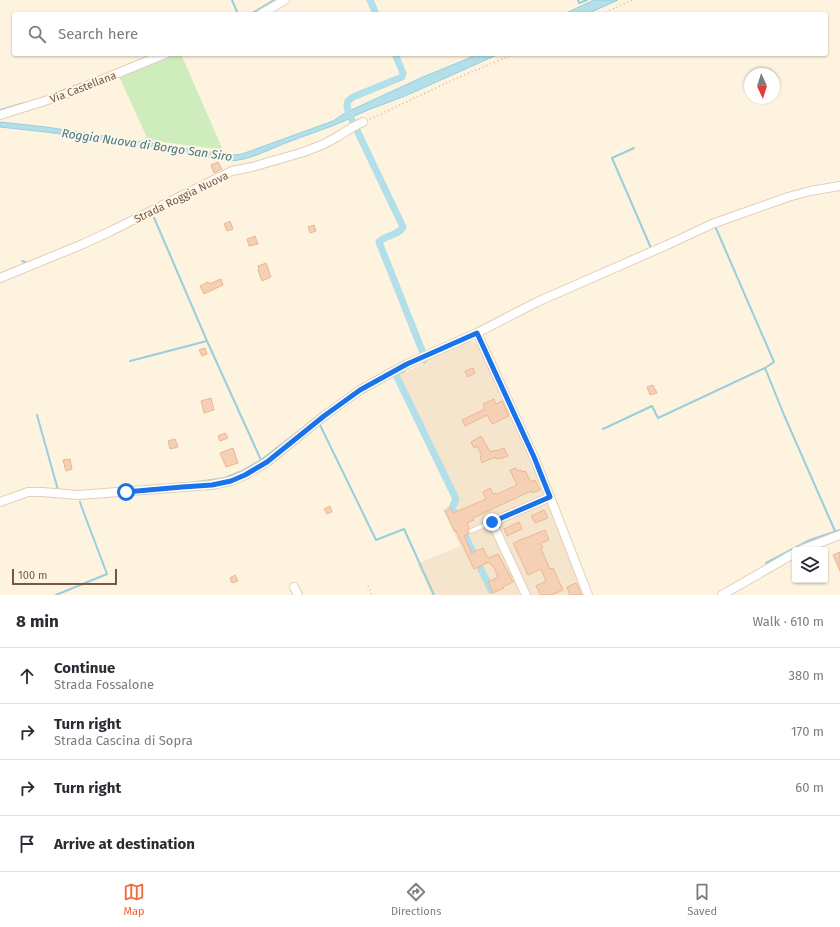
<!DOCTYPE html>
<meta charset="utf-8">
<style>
body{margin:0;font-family:"Fira Sans",sans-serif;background:#f7f7f7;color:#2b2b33}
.controls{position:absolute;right:12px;bottom:12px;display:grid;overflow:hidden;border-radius:4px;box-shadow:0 1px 3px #0004}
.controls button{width:36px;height:36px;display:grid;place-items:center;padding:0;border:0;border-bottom:1px solid #e1e1e2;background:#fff;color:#2b2b33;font:20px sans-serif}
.compass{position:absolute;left:744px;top:68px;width:36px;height:36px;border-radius:50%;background:#fff;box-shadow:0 1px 3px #0004;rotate:176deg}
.scale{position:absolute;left:12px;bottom:10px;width:105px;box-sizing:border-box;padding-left:4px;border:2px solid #765845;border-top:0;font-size:11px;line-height:14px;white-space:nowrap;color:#765845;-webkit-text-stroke:3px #fff6e7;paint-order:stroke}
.stop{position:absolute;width:12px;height:12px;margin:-9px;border:3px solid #1a73e8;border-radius:50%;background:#fff}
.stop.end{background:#1a73e8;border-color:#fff;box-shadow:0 1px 4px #0008}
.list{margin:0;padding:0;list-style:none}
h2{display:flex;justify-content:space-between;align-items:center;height:52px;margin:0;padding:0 16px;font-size:17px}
h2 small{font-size:13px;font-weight:400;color:#7c7c81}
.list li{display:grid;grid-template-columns:26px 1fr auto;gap:12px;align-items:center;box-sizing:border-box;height:56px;padding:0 16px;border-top:1px solid #e1e1e2}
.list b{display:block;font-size:15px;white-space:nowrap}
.list p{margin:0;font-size:13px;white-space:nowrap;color:#7c7c81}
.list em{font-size:13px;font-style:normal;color:#7c7c81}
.icon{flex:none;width:22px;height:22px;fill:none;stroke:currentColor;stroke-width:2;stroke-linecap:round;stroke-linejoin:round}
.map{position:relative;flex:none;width:840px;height:595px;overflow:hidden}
.search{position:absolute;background:#fff;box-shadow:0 1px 3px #0004;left:12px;right:12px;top:12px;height:44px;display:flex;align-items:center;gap:10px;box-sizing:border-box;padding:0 14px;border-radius:4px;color:#7c7c81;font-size:15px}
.sheet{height:276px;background:#fff}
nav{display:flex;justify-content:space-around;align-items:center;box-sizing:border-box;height:56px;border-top:1px solid #e1e1e2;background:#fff;font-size:11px;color:#7c7c81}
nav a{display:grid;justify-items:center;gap:2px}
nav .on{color:#f46738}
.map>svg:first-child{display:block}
.residential{fill:#f6e5cd}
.green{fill:#cfecbd}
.water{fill:#b2dfe9;stroke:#97cfdc}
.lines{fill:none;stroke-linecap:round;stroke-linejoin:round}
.stream{stroke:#97cfdc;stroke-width:2}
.canal{stroke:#b2dfe9;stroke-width:7}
.building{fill:#f6d0b4;stroke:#eab793}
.service-casing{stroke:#e3cfba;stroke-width:5.5}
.minor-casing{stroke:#e3cfba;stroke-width:10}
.path{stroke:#dab398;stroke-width:1.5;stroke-dasharray:1 3;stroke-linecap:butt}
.service{stroke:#fff;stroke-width:4}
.minor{stroke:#fff;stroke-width:8}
.route{stroke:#1a73e8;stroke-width:5}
.labels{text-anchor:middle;stroke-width:4;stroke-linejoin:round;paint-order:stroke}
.street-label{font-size:11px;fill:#765845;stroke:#fff6e7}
.water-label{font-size:12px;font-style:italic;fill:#3a7785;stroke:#fff6e7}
</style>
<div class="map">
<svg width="840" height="595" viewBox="0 0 840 595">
<rect width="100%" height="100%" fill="#fef3df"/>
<!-- residential -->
<path class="residential" d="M469,339L479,346L519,431L585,595H432L417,564L460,546L443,510L451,505L454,499L457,498L399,375L427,362L429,357Z"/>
<!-- green -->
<path class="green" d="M173,54H181L223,150L148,140L119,76Z"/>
<!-- water -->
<path class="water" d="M594,0H618L587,14H564Z
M477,54H499L405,96L368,110L352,117L349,111L423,77L467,59Z
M348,111L351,118C329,128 306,135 283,144C266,151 249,160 230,161L153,147L46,132L0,127V122L46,127L217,153L235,155L242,154L333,121Z"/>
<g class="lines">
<!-- stream -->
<path class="stream" d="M232,0L238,14
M578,0L579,3L587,0
M251,14L274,0
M51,95L85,82
M0,110L24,103
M634,148L612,158L651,248
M152,213L207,341
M715,226L774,362L765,368L784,415L835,531
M22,261L28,263
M130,361L207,341L261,460L317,417
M37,415L58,490
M319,423L376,540L404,529L434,595
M603,429L652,406L658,418L765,368
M197,482L225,478L242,471L261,460
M766,563L810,540L840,530
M56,595L107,574L82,508L80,502"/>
<!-- canal -->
<path class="canal" d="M370,0L376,14
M395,54L403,73L402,77L353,97L348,101C345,108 350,115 353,122L403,227C398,236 385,235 379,242L425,358L424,360
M402,370L395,373L456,499L452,508L491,590"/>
</g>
<!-- building -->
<path class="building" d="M218,162L222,169L214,173L211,165Z
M230,221L233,229L227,231L224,224Z
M314,225L316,231L310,233L308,227Z
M255,236L258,244L249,246L247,239Z
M266,263L271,277L262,281L258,270L259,269L258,266Z
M221,279L223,285L204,294L200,286L208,282L209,284Z
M205,348L207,354L202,356L199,350Z
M473,368L475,373L468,377L465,371Z
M653,385L657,393L650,395L647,387Z
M211,398L214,410L204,413L201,401Z
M494,399L496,404L502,401L509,416L492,424L487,415L465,426L462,420L485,409L483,404Z
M225,433L228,438L220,441L218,436Z
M481,436L490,452L497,450V451L504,448L508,456L500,459V458L496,459L495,457L482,463L480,457L482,456L477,446L474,448L471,442Z
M175,439L178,447L170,449L168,441Z
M233,448L238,463L226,467L220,453Z
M70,459L72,469L66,471L63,460Z
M516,468L517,471L521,470L522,472L525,471L531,482L535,480L540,490L532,493L531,491L473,518L474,520L467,523L469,528L468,532L469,534L464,536L472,553H471L483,548L488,558L498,554L508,572L513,582L503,587L504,588L493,593L488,582L498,577L494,567H493L489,562L474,569L456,531L455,532L445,511L451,508L453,513L486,499L483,492L490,488L493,494L496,493L497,494L517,485L510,470Z
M330,506L332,512L327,514L324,509Z
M544,510L548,518L535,523L531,516Z
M519,522L522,529L507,536L504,529Z
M545,530L549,540L541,543L543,548L541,549L550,569L553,568L563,590L551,595H541L536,586L546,581L541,569L528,575L513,543Z
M840,552V571L833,555Z
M235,575L238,581L232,583L230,578Z
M576,583L582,595H570L567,587Z"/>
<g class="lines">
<!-- service casing -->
<g class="service-casing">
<path id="service" d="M471,531L492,522"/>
</g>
<!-- minor casing -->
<g class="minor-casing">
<path id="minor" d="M261,14L285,0
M0,115L51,99L69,93L165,54
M0,278L83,244L111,231L177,198L232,171L252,167L304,152L324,144L337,137L353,127L363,122
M477,333L534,457L550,497L588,595
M0,502L28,492H42L78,495L211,485L231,481L245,475L267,462L324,416L360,390L407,364L477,333L537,302L667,245L712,224L788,197L810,191L840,186
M801,550L840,535
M294,587L298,595
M526,595L492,522L550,497
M722,595L795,553"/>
</g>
<!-- path -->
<path class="path" d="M602,14L632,0
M370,119L455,79L514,54
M368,586L372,595"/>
<!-- service -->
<use href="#service" class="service"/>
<!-- minor -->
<use href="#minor" class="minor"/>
</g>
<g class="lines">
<!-- route -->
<path class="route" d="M126,492L182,487L212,485L231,481L245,475L267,462L324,416L360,390L407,364L477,333L534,457L550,497L492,522"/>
</g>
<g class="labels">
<!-- street labels -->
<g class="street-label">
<text transform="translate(83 87) rotate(-21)" y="4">Via Castellana</text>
<text transform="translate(181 197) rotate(-26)" y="4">Strada Roggia Nuova</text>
</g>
<!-- water labels -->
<g class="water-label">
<text transform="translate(147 145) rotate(8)" y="4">Roggia Nuova di Borgo San Siro</text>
</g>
</g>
</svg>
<div class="controls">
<button><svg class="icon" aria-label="layers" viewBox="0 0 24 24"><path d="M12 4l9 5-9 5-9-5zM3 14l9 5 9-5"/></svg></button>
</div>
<svg class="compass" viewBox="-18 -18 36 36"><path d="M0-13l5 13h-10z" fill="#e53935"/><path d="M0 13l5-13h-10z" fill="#7c7c81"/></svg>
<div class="scale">100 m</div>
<div class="stop" style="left:126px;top:492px"></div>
<div class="stop end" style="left:492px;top:522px"></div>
<div class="search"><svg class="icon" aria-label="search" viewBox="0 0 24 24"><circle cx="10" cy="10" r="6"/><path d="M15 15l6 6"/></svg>Search here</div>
</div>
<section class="sheet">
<h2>8 min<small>Walk · 610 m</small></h2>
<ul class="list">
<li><svg class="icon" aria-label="ahead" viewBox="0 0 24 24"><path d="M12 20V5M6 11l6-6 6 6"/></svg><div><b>Continue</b><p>Strada Fossalone</p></div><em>380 m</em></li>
<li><svg class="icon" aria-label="right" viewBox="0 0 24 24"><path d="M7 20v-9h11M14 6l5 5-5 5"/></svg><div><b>Turn right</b><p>Strada Cascina di Sopra</p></div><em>170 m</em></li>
<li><svg class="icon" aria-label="right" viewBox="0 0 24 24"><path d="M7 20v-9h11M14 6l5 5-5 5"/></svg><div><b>Turn right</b></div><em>60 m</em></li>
<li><svg class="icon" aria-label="arrive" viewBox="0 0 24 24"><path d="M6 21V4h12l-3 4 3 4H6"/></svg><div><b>Arrive at destination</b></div></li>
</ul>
</section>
<nav>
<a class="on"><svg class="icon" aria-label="map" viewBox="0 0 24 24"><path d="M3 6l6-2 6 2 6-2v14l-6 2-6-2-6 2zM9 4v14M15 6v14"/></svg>Map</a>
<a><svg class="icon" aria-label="directions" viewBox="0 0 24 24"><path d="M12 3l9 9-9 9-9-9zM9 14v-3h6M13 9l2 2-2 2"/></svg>Directions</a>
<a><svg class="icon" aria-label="saved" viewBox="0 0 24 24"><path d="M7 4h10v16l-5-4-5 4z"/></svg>Saved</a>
</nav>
